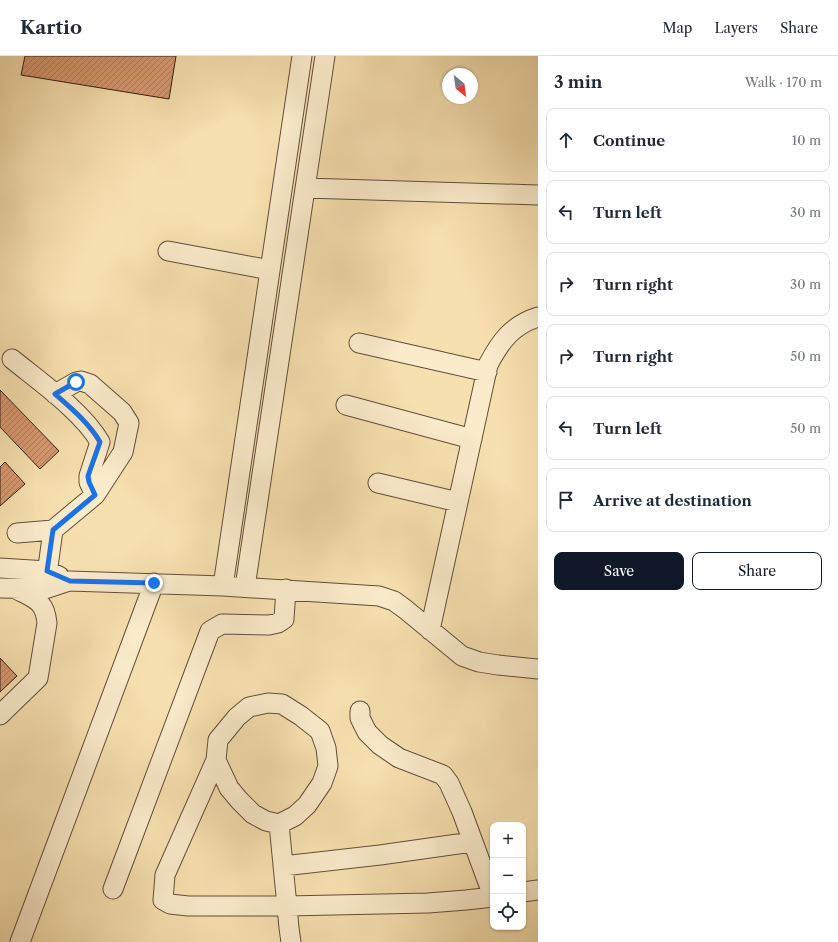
<!DOCTYPE html>
<meta charset="utf-8">
<style>
body{margin:0;font-family:"Libre Caslon Text",serif;background:#f2f2f3;color:#1f2937}
.controls{position:absolute;right:12px;bottom:12px;display:grid;overflow:hidden;border-radius:8px;box-shadow:0 1px 3px #0004}
.controls button{width:36px;height:36px;display:grid;place-items:center;padding:0;border:0;border-bottom:1px solid #e0e1e3;background:#fff;color:#1f2937;font:20px sans-serif}
.compass{position:absolute;left:442px;top:12px;width:36px;height:36px;border-radius:50%;background:#fff;box-shadow:0 1px 3px #0004;rotate:151deg}
.stop{position:absolute;width:12px;height:12px;margin:-9px;border:3px solid #1a73e8;border-radius:50%;background:#fff}
.stop.end{background:#1a73e8;border-color:#fff;box-shadow:0 1px 4px #0008}
.list{margin:0;padding:0;list-style:none}
h2{display:flex;justify-content:space-between;align-items:center;height:52px;margin:0;padding:0 16px;font-size:17px}
h2 small{font-size:13px;font-weight:400;color:#747a83}
.list li{display:grid;grid-template-columns:26px 1fr auto;gap:12px;align-items:center;box-sizing:border-box;height:64px;margin:0 8px 8px;padding:0 8px;border:1px solid #e0e1e3;border-radius:8px}
.list b{display:block;font-size:15px;white-space:nowrap}
.list em{font-size:13px;font-style:normal;color:#747a83}
.actions{display:flex;gap:8px;padding:12px 16px}
.actions a{flex:1;padding:9px 0;border:1px solid #111827;border-radius:8px;text-align:center;font-size:14px;color:#111827}
.actions .main{background:#111827;color:#fff}
.icon{flex:none;width:22px;height:22px;fill:none;stroke:currentColor;stroke-width:2;stroke-linecap:round;stroke-linejoin:round}
.map{position:relative;flex:none;width:538px;height:886px;overflow:hidden}
header{display:flex;align-items:center;gap:24px;box-sizing:border-box;height:56px;padding:0 20px;background:#fff;border-bottom:1px solid #e0e1e3}
header strong{font-size:19px}
nav{display:flex;gap:22px;margin-inline-start:auto;font-size:14px}
main{display:flex}
aside{flex:1;background:#fff}
.map>svg:first-child{display:block}
.building{fill:url(#building-hatch);stroke:#311e14}
.lines{fill:none;stroke-linecap:round;stroke-linejoin:round}
.minor-casing{stroke:#624e3b;stroke-width:21}
.minor{stroke:#faebcb;stroke-width:19}
.route{stroke:#1a73e8;stroke-width:5}
</style>
<header>
<strong>Kartio</strong>
<nav><a>Map</a><a>Layers</a><a>Share</a></nav>
</header>
<main>
<div class="map">
<svg width="538" height="886" viewBox="0 0 538 886">
<defs>
<pattern id="building-hatch" width="6" height="6" patternUnits="userSpaceOnUse"><rect width="6" height="6" fill="#d69971"/><path d="M-1 1l2-2M0 6l6-6M5 7l2-2" fill="none" stroke="#ae7c5c"/></pattern>
</defs>
<rect width="100%" height="100%" fill="#f7e0af"/>
<filter id="stains"><feTurbulence type="fractalNoise" baseFrequency=".005" numOctaves="4"/><feColorMatrix values="0 0 0 0 .2 0 0 0 0 .09 0 0 0 0 .02 0 0 0 .5 -.17"/></filter>
<radialGradient id="worn" r=".72"><stop offset=".6" stop-color="#630" stop-opacity="0"/><stop offset="1" stop-color="#630" stop-opacity=".3"/></radialGradient>
<!-- building -->
<path class="building" d="M25,0H176L169,43L21,19Z
M0,334L59,395L40,413L0,371Z
M5,406L25,428L0,450V411Z
M0,602L17,620L0,636Z"/>
<g class="lines">
<!-- minor casing -->
<g class="minor-casing">
<path id="minor" d="M305,132L538,139
M168,195L270,214
M359,287L487,316
M12,303C39,325 83,356 100,386L89,420V426L95,439
M346,349L472,383
M378,427L458,446
M17,477L53,474
M0,512L47,515L59,520
M223,530L302,0
M245,531L325,0
M0,532L45,533L69,525L223,530L379,540L394,545L405,553L462,600L479,606L498,609L538,613
M45,533L53,474L95,439L123,396L129,367L122,356L90,328L81,325L76,326L55,338
M430,574L488,309C500,286 512,269 538,261
M268,647L282,648L301,660L320,675L326,692L328,710L322,727L307,749L295,760L279,768L266,765L253,758L239,744L229,732L216,704L218,684L237,661L249,651Z
M360,655V662L367,676L380,689L399,702L443,719L449,727L462,756L493,840
M0,659L38,622L47,567C45,545 35,543 18,534
M216,704L165,819L163,844L170,848L188,850H287L279,768
M283,810L380,799L472,786
M113,833L210,575L222,568L269,569L278,567L284,563L286,533
M523,836L538,834
M20,886L154,527
M291,886L289,872L287,850L428,847L466,844L493,841"/>
</g>
<!-- minor -->
<use href="#minor" class="minor"/>
</g>
<g class="lines">
<!-- route -->
<path class="route" d="M76,326L55,338C71,352 89,367 100,386L88,420L89,426L95,439L53,474L47,515L70,525L154,527"/>
</g>
<rect width="100%" height="100%" filter="url(#stains)"/>
<rect width="100%" height="100%" fill="url(#worn)"/>
</svg>
<div class="controls">
<button>+</button>
<button>−</button>
<button><svg class="icon" aria-label="locate" viewBox="0 0 24 24"><circle cx="12" cy="12" r="6"/><path d="M12 2v4M12 18v4M2 12h4M18 12h4"/></svg></button>
</div>
<svg class="compass" viewBox="-18 -18 36 36"><path d="M0-13l5 13h-10z" fill="#e53935"/><path d="M0 13l5-13h-10z" fill="#747a83"/></svg>
<div class="stop" style="left:76px;top:326px"></div>
<div class="stop end" style="left:154px;top:527px"></div>
</div>
<aside>
<h2>3 min<small>Walk · 170 m</small></h2>
<ul class="list">
<li><svg class="icon" aria-label="ahead" viewBox="0 0 24 24"><path d="M12 20V5M6 11l6-6 6 6"/></svg><div><b>Continue</b></div><em>10 m</em></li>
<li><svg class="icon" aria-label="left" viewBox="0 0 24 24"><path d="M17 20v-9H6M10 6l-5 5 5 5"/></svg><div><b>Turn left</b></div><em>30 m</em></li>
<li><svg class="icon" aria-label="right" viewBox="0 0 24 24"><path d="M7 20v-9h11M14 6l5 5-5 5"/></svg><div><b>Turn right</b></div><em>30 m</em></li>
<li><svg class="icon" aria-label="right" viewBox="0 0 24 24"><path d="M7 20v-9h11M14 6l5 5-5 5"/></svg><div><b>Turn right</b></div><em>50 m</em></li>
<li><svg class="icon" aria-label="left" viewBox="0 0 24 24"><path d="M17 20v-9H6M10 6l-5 5 5 5"/></svg><div><b>Turn left</b></div><em>50 m</em></li>
<li><svg class="icon" aria-label="arrive" viewBox="0 0 24 24"><path d="M6 21V4h12l-3 4 3 4H6"/></svg><div><b>Arrive at destination</b></div></li>
</ul>
<div class="actions"><a class="main">Save</a><a>Share</a></div>
</aside>
</main>
